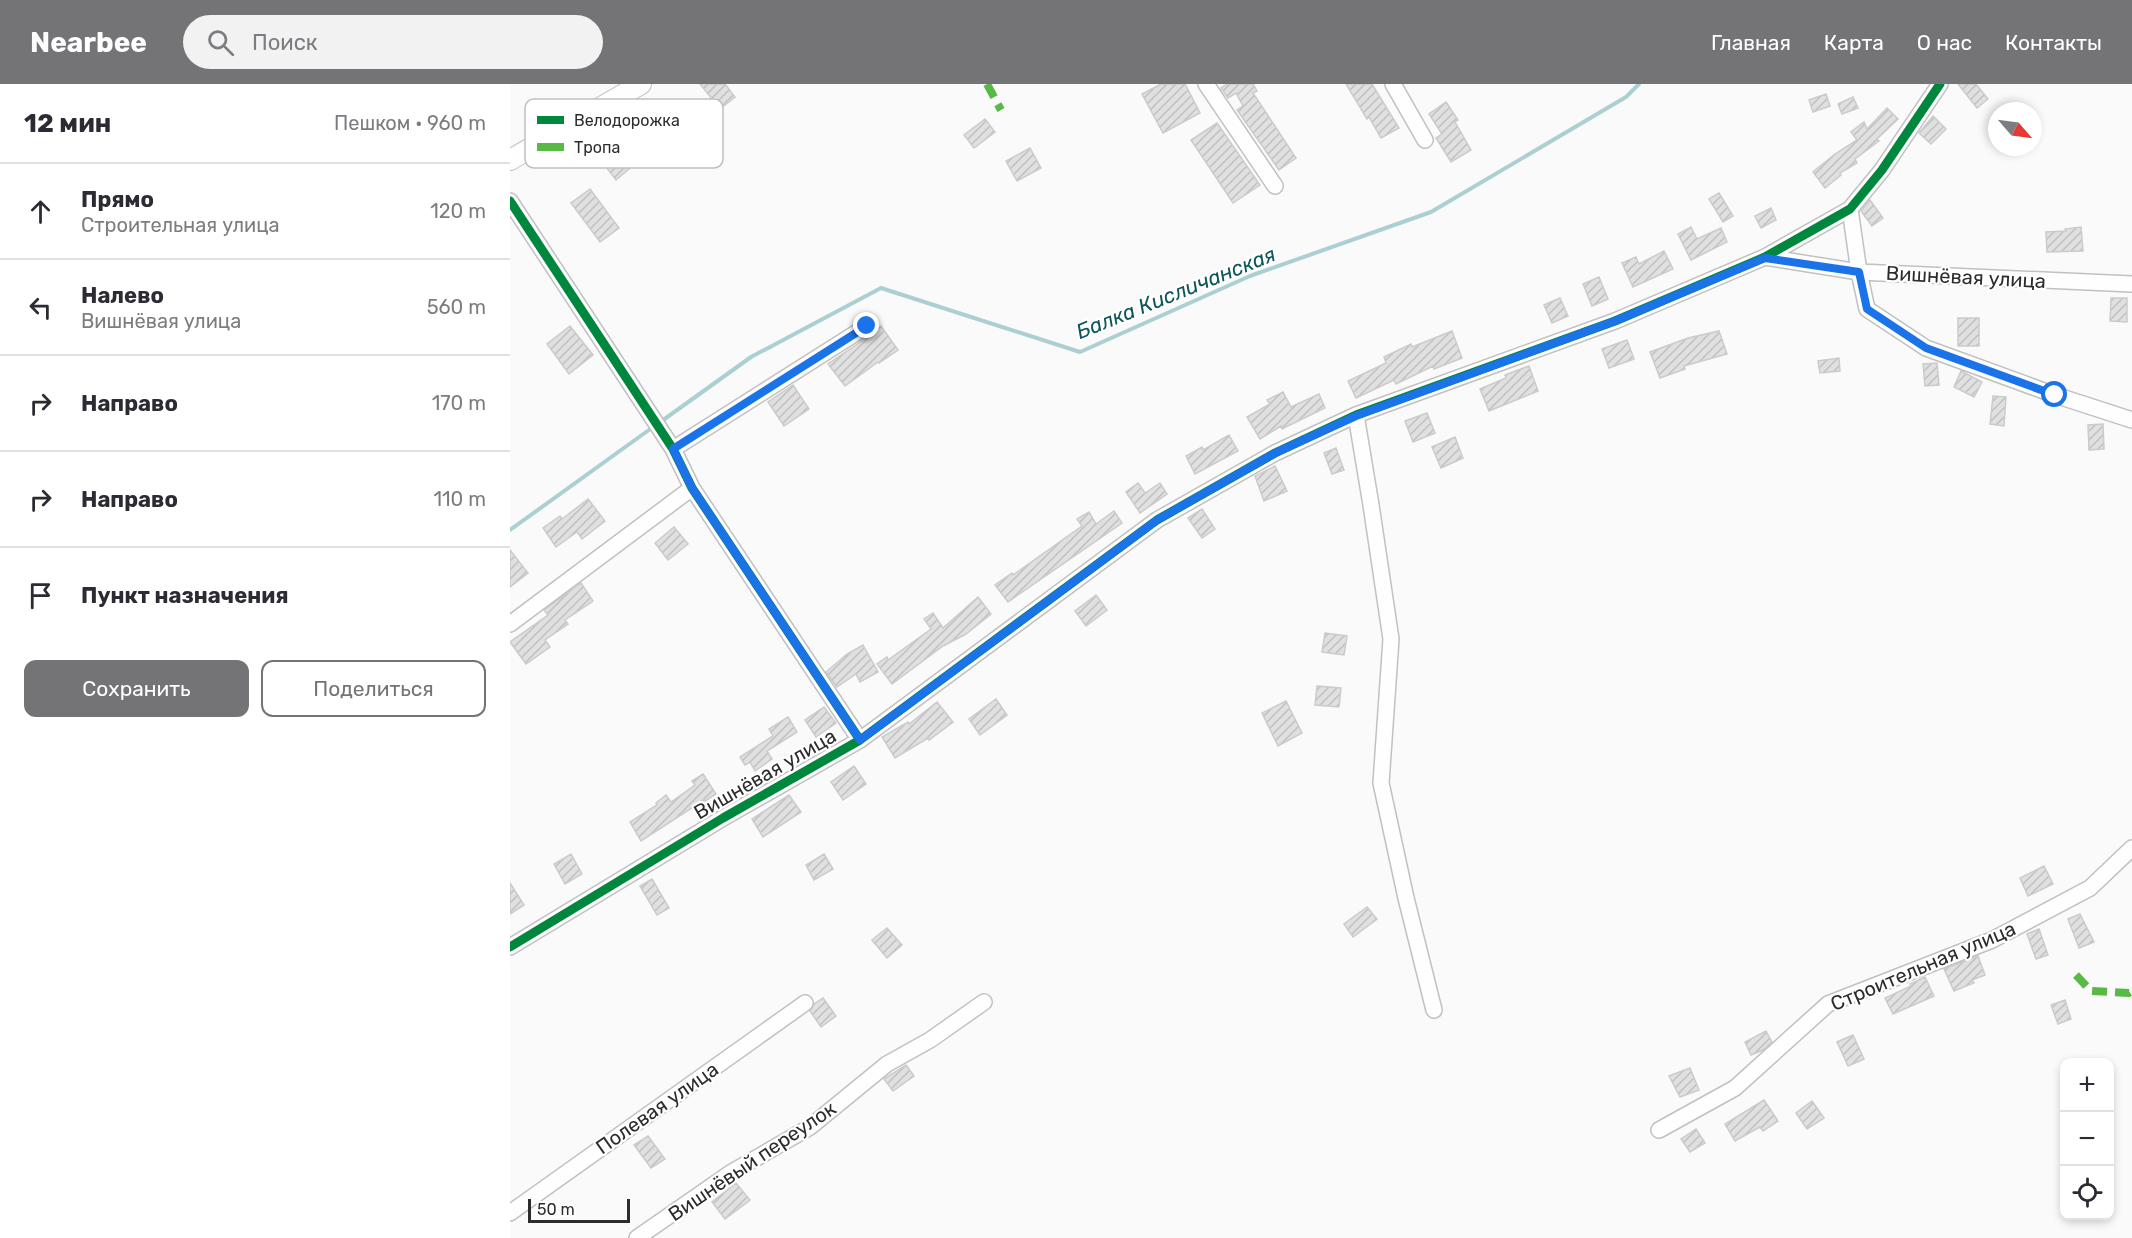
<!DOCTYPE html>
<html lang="ru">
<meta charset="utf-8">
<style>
body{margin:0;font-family:Rubik,sans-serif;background:#f2f2f3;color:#2b2b33}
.controls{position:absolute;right:18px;bottom:18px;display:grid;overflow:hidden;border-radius:12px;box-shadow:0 3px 9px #0003}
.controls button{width:54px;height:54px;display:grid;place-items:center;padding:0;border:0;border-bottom:2px solid #e1e1e2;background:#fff;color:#2b2b33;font:30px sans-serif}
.compass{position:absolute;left:1478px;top:18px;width:54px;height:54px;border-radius:50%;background:#fff;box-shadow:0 3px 9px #0003;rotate:118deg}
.scale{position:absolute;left:18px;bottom:15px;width:102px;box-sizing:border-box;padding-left:6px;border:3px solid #2c2c2e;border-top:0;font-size:16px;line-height:21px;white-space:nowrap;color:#2c2c2e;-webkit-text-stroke:4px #fff;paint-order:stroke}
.stop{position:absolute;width:18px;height:18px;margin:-14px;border:4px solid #1a73e8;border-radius:50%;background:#fff}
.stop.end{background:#1a73e8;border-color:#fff;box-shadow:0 2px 6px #0008}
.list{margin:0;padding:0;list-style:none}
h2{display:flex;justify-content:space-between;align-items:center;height:78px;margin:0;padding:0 24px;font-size:26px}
h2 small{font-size:20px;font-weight:400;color:#7c7c81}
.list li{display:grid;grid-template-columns:39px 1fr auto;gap:18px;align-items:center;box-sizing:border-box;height:96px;padding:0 24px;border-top:2px solid #e1e1e2}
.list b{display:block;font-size:22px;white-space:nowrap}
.list p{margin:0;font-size:20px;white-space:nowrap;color:#7c7c81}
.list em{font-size:20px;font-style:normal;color:#7c7c81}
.actions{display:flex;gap:12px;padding:18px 24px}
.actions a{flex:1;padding:14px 0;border:2px solid #747476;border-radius:12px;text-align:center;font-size:21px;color:#747476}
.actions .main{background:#747476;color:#fff}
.icon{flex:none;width:33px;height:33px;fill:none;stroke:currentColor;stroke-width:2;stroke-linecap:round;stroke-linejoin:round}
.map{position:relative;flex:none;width:1622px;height:1154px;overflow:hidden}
header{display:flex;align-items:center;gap:36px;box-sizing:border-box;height:84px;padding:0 30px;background:#747476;color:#fff}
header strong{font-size:28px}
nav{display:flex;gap:33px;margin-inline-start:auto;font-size:21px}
.search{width:420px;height:54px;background:#f2f2f3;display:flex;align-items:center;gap:15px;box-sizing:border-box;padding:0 21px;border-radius:33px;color:#7c7c81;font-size:22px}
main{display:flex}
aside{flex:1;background:#fff}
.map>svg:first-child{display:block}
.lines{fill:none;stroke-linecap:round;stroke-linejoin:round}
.stream{stroke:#acd0d2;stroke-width:4}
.building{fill:url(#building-hatch);stroke:#cccbcc;stroke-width:1.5}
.minor-casing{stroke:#c1c1c2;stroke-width:18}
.tertiary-casing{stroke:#c1c1c2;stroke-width:22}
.minor{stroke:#fefefe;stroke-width:15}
.tertiary{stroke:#fefefe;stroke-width:20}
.quiet{stroke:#58b947;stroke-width:8;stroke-dasharray:15 8;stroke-linecap:butt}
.cycleway-casing{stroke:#fff;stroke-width:13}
.cycleway{stroke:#00873e;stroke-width:9}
.route{stroke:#1a73e8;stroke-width:8}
.labels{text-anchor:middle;stroke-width:4.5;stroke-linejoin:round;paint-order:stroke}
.street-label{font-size:20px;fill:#2c2c2e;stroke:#fff}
.water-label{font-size:21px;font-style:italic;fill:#0d565a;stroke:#fff}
.key{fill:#fff;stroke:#c0c0c0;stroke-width:1.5}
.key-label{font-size:16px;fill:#2c2c2e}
</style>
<header>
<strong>Nearbee</strong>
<div class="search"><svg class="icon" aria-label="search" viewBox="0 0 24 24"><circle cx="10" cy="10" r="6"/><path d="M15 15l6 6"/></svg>Поиск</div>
<nav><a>Главная</a><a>Карта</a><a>О нас</a><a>Контакты</a></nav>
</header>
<main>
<aside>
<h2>12 мин<small>Пешком · 960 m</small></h2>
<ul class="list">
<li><svg class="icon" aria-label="ahead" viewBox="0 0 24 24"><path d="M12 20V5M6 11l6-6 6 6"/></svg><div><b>Прямо</b><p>Строительная улица</p></div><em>120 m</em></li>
<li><svg class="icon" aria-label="left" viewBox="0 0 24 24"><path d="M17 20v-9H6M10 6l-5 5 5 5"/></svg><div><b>Налево</b><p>Вишнёвая улица</p></div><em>560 m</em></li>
<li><svg class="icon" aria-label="right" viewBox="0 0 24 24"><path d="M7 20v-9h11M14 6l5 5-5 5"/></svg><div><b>Направо</b></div><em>170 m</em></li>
<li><svg class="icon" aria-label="right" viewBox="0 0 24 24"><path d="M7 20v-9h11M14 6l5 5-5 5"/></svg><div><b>Направо</b></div><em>110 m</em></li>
<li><svg class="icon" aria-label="arrive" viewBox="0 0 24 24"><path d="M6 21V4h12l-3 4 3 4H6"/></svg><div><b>Пункт назначения</b></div></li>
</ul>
<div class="actions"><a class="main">Сохранить</a><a>Поделиться</a></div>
</aside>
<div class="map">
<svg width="1622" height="1154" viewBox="0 0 1622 1154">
<defs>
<pattern id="building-hatch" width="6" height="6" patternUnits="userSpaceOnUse" patternTransform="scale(1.5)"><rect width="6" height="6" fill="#e1e0e1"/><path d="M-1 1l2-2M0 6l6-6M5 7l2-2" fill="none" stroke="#c1c0c1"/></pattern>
</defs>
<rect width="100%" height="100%" fill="#fafafb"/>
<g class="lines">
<!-- stream -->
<path class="stream" d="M149,339L241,273L371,204L570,268L740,192L921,128L1116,13L1129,0
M0,446L143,343"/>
</g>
<!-- building -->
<path class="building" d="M190,0H215L225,13L210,25Z
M651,0H675L690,29L653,49L632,10Z
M717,0H743L747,7L743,9L786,74L769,86L727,26L733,22L726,9L718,14L711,4Z
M836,0H862L889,44L871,54L859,33L857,35Z
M1448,0H1466L1478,15L1467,24Z
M1316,10L1320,22L1303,28L1299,16Z
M1343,13L1348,24L1332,30L1328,20Z
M936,18L948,36L945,38L961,66L941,78L926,54L932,50L919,30Z
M1377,24L1388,35L1367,55L1369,57L1345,75L1347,79L1330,89L1331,91L1315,104L1303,88L1325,70L1347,56L1341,48L1354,38L1357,45Z
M1423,32L1436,45L1421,60L1409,49Z
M475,35L485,48L464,64L454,51Z
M707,39L750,101L723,119L681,56Z
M133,49L150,73L136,82L131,75L106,96L86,70L105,55L112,63Z
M520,64L531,84L507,97L496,77Z
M80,105L109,144L90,158L61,119Z
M1209,109L1223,132L1213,138L1199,115Z
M1360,116L1373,134L1362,142L1351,127Z
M1261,124L1266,136L1251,144L1245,132Z
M1181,143L1187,155L1211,144L1217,158L1181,176L1168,150Z
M1571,143L1573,167L1537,168L1536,148L1556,147L1555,145Z
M1154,167L1163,185L1123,203L1112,179L1126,173L1129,180Z
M1089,193L1098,215L1082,222L1073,200Z
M1050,214L1058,232L1042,239L1034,221Z
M1601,214H1617V238L1600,237Z
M1448,234H1469V262H1448Z
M60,242L83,271L59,290L37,260Z
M371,242L388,266L369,279L368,278L335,302L318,280L362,250Z
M942,247L952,274L924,285L923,282L886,300L884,296L846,314L838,297L876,279L874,273L901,260L902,263Z
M1209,247L1217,270L1174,282L1175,285L1150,294L1140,268L1178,254Z
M1117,256L1124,275L1099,284L1092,265Z
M1329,274L1330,287L1310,289L1308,277Z
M1427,279L1429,301L1415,302L1413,280Z
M1019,282L1028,307L979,327L970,305L996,294L995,291Z
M1451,287L1472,298L1464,313L1444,303Z
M283,301L299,325L274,342L258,318Z
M773,308L781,323L809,310L815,324L772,345L771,342L750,355L737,333L760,320L757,316Z
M1483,312L1496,313L1494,342L1480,340Z
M917,329L925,349L903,358L895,337Z
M1593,340L1594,365L1579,366L1578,341Z
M719,351L728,367L685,390L676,372L692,363L693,366Z
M945,353L953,374L931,384L922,363Z
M826,364L834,386L822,390L814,369Z
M765,382L777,407L754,417L745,392Z
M628,399L635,409L650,399L657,410L630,429L616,408Z
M78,415L95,437L72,455L67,448L46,463L33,444L50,432L52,435Z
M692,425L705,445L692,454L678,434Z
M604,427L612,439L498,518L485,501L502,489L503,491L572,442L567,435L579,428L586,440Z
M164,443L178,460L158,476L145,459Z
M0,466L18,489L0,503Z
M71,499L83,517L55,536L58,540L35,556L40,563L16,580L0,558L38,531L34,526Z
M586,511L597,526L576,542L565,527Z
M468,513L481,530L456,550L433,562L382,600L367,580L377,573L378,576L421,545L414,535L423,529L433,544Z
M815,549L837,552L834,571L812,568Z
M353,561L368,588L350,598L346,590L327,603L316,588L337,570Z
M807,602L831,604L829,623L805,621Z
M486,615L497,631L470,651L459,635Z
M776,617L792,649L768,662L752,629Z
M427,618L443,638L419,656L418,654L385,674L372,653L398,638L399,640Z
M314,623L326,639L306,653L295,636Z
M278,633L287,648L257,667L262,675L245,687L240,678L235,681L230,673L263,652L259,645Z
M344,682L356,700L333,716L321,698Z
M193,690L206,710L195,717L194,716L131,757L120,738L147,721L146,719L156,711L161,718L185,701L182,697Z
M279,711L291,728L253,753L242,735Z
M61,770L72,790L55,800L44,780Z
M314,770L323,785L304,796L296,781Z
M1534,782L1543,800L1518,812L1510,794Z
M142,795L159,824L147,831L130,802Z
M0,799L14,821L0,830Z
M857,823L867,835L843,853L834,840Z
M1570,830L1584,858L1569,864L1558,835Z
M377,844L392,861L377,874L362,856Z
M1529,845L1538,871L1526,875L1517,850Z
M1468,872L1475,891L1462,896L1464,899L1444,907L1434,885Z
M1415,893L1424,912L1383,930L1375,914L1401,902L1400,900Z
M313,914L326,932L311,943L300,927L304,920Z
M1555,916L1561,935L1548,940L1541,921Z
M1256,947L1262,958L1253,966L1241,971L1235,958Z
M1343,951L1354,975L1338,982L1327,958Z
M396,981L404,992L383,1007L374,995Z
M1180,984L1189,1006L1170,1013L1159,992Z
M1254,1016L1268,1037L1253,1047L1250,1043L1225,1057L1215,1040Z
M1302,1017L1314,1034L1297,1045L1286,1029Z
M1186,1045L1195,1059L1180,1068L1171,1055Z
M138,1052L155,1075L141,1084L124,1061Z
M226,1099L240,1116L215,1135L202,1118Z"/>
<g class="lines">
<!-- minor casing -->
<g class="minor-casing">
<path id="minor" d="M696,0L765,102
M883,0L915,56
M0,117L163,365L182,404L350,656
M1340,125L1349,188L1357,225L1416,264L1545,311L1622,336
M1255,173L1349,188L1622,200
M846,331L861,421L881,555L871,699L896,814L924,926
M163,365L357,242
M0,540L182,404
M0,863L213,734L350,656L647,436L765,369L846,331L1105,237L1255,173L1340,125L1372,86L1430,0
M1149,1046L1225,1004L1318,920L1482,856L1580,804L1622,764
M0,1129L295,919
M127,1154L222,1088L300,1043L377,980L420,956L474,918"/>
</g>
<!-- tertiary casing -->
<g class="tertiary-casing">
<path id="tertiary" d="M0,76L131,0"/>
</g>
<!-- minor -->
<use href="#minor" class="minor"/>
<!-- tertiary -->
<use href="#tertiary" class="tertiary"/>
<!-- quiet -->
<path class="quiet" d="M477,0L491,26
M1566,891L1581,907L1619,909L1622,907"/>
<!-- cycleway casing -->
<g class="cycleway-casing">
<path id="cycleway" d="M0,117L163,365L182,404L350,656
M0,863L213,734L350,656L647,436L765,369L846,331L1105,237L1255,173L1340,125L1372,86L1430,0"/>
</g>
<!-- cycleway -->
<use href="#cycleway" class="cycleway"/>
</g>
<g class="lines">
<!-- route -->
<path class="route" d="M357,242L163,365L182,404L350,656L647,436L765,369L846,332L1105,237L1255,174L1349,188L1357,225L1416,264L1545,311"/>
</g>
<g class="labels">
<!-- street labels -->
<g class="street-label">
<text transform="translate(1456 193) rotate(3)" y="7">Вишнёвая улица</text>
<text transform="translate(255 690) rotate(-30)" y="7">Вишнёвая улица</text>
<text transform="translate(1413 882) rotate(-23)" y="7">Строительная улица</text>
<text transform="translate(147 1024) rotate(-35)" y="7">Полевая улица</text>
<text transform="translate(242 1077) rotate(-34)" y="7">Вишнёвый переулок</text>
</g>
<!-- water labels -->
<g class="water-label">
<text transform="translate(666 209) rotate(-22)" y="7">Балка Кисличанская</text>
</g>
</g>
<!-- legend -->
<rect x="15" y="15" width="198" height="69" rx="9" class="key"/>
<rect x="27" y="32" width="27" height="8" fill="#00873e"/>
<rect x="27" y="59" width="27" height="8" fill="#58b947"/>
<g class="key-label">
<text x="64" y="42">Велодорожка</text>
<text x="64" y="69">Тропа</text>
</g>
</svg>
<div class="controls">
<button>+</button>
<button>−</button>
<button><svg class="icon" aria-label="locate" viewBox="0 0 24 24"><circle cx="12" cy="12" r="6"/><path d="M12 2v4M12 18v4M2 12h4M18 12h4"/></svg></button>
</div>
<svg class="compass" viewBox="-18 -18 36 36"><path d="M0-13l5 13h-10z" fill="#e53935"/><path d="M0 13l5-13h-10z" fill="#7c7c81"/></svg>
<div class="scale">50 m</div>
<div class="stop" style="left:1545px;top:311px"></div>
<div class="stop end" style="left:357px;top:242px"></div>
</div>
</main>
